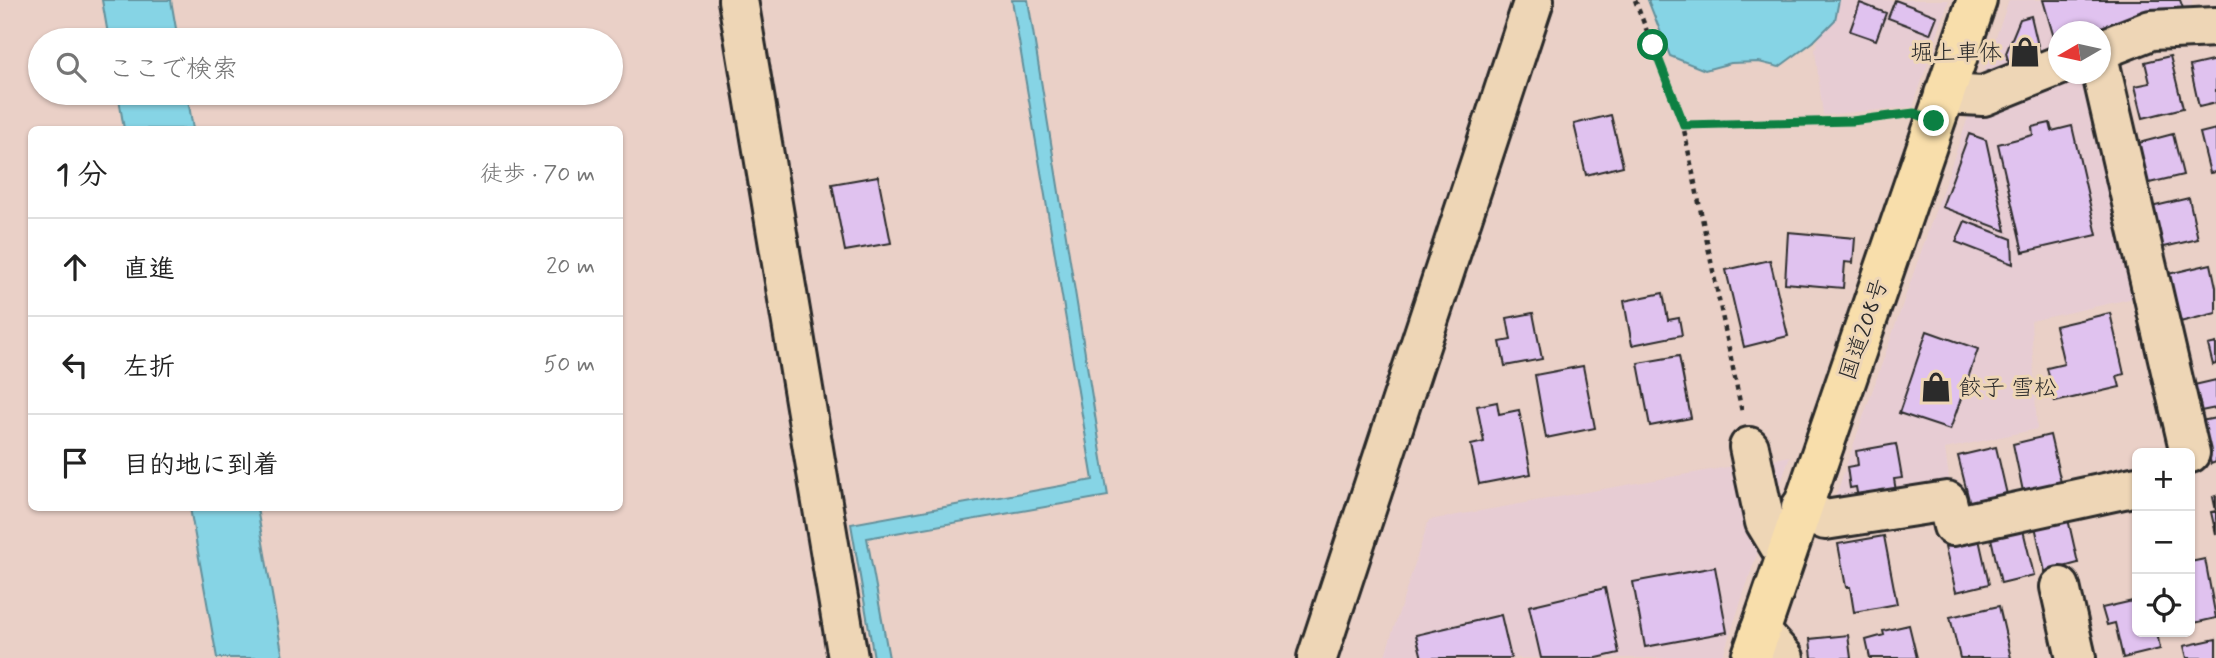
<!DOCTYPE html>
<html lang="ja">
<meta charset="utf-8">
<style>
body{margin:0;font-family:Mynerve,"Klee One",sans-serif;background:#f2f2f2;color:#222}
.controls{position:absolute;right:21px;bottom:21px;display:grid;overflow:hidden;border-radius:10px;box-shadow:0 2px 5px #0004}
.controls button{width:63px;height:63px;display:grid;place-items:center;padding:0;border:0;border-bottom:2px solid #e0e0e0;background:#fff;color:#222;font:35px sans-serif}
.compass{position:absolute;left:2048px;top:21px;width:63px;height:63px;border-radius:50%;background:#fff;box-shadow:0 2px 5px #0004;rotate:261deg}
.stop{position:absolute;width:21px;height:21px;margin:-16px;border:5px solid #0b8043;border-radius:50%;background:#fff}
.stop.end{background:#0b8043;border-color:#fff;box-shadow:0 2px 7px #0008}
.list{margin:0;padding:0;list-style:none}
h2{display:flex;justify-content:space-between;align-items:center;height:91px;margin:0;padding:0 28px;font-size:30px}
h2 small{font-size:23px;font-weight:400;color:#767676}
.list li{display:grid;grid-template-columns:46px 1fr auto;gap:21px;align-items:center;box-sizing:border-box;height:98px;padding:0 28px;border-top:2px solid #e0e0e0}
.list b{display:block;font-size:26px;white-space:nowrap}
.list em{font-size:23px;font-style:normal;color:#767676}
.icon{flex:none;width:38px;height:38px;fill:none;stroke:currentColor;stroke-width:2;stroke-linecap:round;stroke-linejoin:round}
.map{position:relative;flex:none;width:2216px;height:658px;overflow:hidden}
.search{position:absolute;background:#fff;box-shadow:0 2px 5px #0004;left:28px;top:28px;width:595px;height:77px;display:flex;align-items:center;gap:18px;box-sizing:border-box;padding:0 24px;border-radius:38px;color:#767676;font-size:26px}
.panel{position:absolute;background:#fff;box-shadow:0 2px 5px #0004;left:28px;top:126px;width:595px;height:385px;border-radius:10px}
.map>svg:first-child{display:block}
.built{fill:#e7ccd3}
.water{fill:#86d4e5;stroke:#62909b;stroke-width:2}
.building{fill:#e0c2ef;stroke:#2b2b2b;stroke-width:2}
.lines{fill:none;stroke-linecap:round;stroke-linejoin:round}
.minor-casing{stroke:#2b2b2b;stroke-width:44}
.highway-casing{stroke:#2b2b2b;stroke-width:44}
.path{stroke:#2b2b2b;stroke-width:4.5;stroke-dasharray:5 5;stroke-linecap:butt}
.minor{stroke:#eed6b6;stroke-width:38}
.highway{stroke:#f8deab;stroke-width:38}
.route{stroke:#0b8043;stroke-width:9}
.labels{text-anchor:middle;stroke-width:6;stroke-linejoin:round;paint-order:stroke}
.poi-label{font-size:23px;fill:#2b2b2b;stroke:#eed6b6;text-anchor:end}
.street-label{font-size:23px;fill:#2b2b2b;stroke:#eed6b6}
</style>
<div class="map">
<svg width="2216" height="658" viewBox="0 0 2216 658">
<rect width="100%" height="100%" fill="#ead0c7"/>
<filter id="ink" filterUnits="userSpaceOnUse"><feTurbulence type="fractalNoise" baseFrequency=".0143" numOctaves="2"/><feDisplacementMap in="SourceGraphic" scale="14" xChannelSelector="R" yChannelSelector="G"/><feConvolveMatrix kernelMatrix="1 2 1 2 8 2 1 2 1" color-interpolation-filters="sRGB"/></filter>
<g filter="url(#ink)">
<!-- built -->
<path class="built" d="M1830,0H1949L1913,107L1823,115L1815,50Z
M2009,0H2192L2191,12L2100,32H2058V74H2095L2143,296L2031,321L2037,429L1945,449L1951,492L1830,512Z
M1790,456L1722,658H1384L1429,520Z"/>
<!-- water -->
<path class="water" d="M102,0H171L178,40H109Z
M1012,0H1028L1108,496L867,538L889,658H874L851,524L1093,480Z
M1648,0H1839L1835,20L1813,42L1779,67L1759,62L1731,63L1705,70L1670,56Z
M118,93H187L193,129H124Z
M190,508H257L283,658H217Z"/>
<!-- building -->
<path class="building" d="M1895,0L1937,16L1930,34L1888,18Z
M2043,0H2180L2184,11L2100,32H2058V48H2057Z
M1860,3L1886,13L1876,40L1850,31Z
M2031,16L2043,67L2012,74L2006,53L2020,19Z
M2170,56L2183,108L2143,118L2135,86L2150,83L2145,62Z
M2216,60V103L2199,107L2190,66Z
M1611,115L1623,166L1586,175L1574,124Z
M2050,123L2052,131L2072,126L2097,235L2023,252L1998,144L2033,135L2032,127Z
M2216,129V172L2210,173L2200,133Z
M1969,134L1986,140L2006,231L1942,207Z
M2173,134L2183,175L2145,184L2135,144Z
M878,176L891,243L845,251L832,184Z
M2189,198L2198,239L2160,248L2151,207Z
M1965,221L2012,239L2013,264L1956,242Z
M1788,232L1855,238L1853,263L1845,262L1843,288L1785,283Z
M1770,260L1788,336L1744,347L1726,270Z
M2211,264L2216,287V313L2176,323L2164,275Z
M1663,293L1668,320L1679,318L1682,335L1632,345L1624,301Z
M1533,313L1542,359L1505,366L1500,342L1511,340L1507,318Z
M2110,313L2124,374L2117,376L2120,387L2055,402L2047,368L2064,364L2055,326Z
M1927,331L1978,349L1950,430L1899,413Z
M2216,343V364L2213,365L2208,345Z
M1679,356L1691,418L1650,426L1638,363Z
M1583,366L1595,428L1546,438L1535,375Z
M2216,380V408L2196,412L2190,386Z
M1497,402L1499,414L1519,410L1531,474L1479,484L1471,445L1484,442L1477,406Z
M2216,418V462L2211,464L2201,421Z
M2050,435L2062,487L2024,496L2013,444Z
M1896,444L1902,478L1894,479L1897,497L1859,504L1856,487L1850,488L1847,467L1858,465L1856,451Z
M1996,447L2008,499L1971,508L1958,456Z
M2216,496V534L2211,512L2216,511L2213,497Z
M2068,519L2078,563L2045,572L2035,526Z
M2023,530L2034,575L2001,583L1991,538Z
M1884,536L1897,604L1854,612L1850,587H1846L1838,544Z
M1979,539L1989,584L1956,592L1945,547Z
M2205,559L2216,618L2190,624V562Z
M1715,567L1727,632L1645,647L1633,582Z
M1605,588L1619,653L1597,658H1541L1529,606Z
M2137,600V632H2157L2160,649L2123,658L2115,623L2107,625L2102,608Z
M1999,606L2011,658H1960L1950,617Z
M1501,615L1511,658H1422L1416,635Z
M1909,625L1917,658H1870L1866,640L1884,635L1883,631Z
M1848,635L1851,658H1812L1810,639Z
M2216,639V658H2187L2184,646Z"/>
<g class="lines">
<!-- minor casing -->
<g class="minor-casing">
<path id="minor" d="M738,0L848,658
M2100,50L2151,30L2216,27
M2100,65L2190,453
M1944,94L1983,96L2058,66
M1749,447L1765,522L1785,555
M1801,507L1825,520L1947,501L1953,526L2137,486
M2060,587L2076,658
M1760,631L1784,658
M1317,658L1534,0"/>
</g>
<!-- highway casing -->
<g class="highway-casing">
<path id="highway" d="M1751,658L1977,0"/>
</g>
<!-- path -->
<path class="path" d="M1635,0L1683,125L1742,412
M1683,125L1852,121L1899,115"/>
<!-- minor -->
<use href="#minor" class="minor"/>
<!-- highway -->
<use href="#highway" class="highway"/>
</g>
</g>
<g class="lines" filter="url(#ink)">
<!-- route -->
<path class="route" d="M1653,45L1684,125L1852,121L1914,113L1934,121"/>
</g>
<!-- icons -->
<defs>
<g id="shop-bare" transform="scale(2.415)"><path d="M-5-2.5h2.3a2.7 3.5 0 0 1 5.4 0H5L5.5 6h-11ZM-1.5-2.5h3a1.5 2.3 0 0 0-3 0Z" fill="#2b2b2b" stroke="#eed6b6" stroke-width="2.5" paint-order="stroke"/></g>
</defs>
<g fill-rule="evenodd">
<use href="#shop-bare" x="2025" y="52"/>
<use href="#shop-bare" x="1936" y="387"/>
</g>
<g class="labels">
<!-- poi labels -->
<g class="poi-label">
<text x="2002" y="60">堀上車体</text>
<text x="1959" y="395" text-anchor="start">餃子 雪松</text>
</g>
<!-- street labels -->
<g class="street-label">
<text transform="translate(1863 329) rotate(-71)" y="8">国道208号</text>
</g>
</g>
</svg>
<div class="controls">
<button>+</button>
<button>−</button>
<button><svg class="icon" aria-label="locate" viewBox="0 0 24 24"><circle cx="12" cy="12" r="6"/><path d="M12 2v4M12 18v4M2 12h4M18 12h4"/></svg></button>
</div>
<svg class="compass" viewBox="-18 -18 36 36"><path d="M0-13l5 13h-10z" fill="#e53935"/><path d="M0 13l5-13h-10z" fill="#767676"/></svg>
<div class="stop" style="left:1653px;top:45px"></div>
<div class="stop end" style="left:1934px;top:121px"></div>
<div class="search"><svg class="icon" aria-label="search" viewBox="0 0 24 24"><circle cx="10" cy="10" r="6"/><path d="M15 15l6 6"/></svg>ここで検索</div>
<section class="panel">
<h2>1 分<small>徒歩 · 70 m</small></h2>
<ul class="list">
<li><svg class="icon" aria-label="ahead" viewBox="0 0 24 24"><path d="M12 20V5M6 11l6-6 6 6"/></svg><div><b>直進</b></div><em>20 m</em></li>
<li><svg class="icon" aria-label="left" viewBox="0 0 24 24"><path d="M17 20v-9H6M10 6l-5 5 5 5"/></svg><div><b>左折</b></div><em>50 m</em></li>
<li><svg class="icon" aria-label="arrive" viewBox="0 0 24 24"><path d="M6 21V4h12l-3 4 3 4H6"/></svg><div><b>目的地に到着</b></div></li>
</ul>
</section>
</div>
